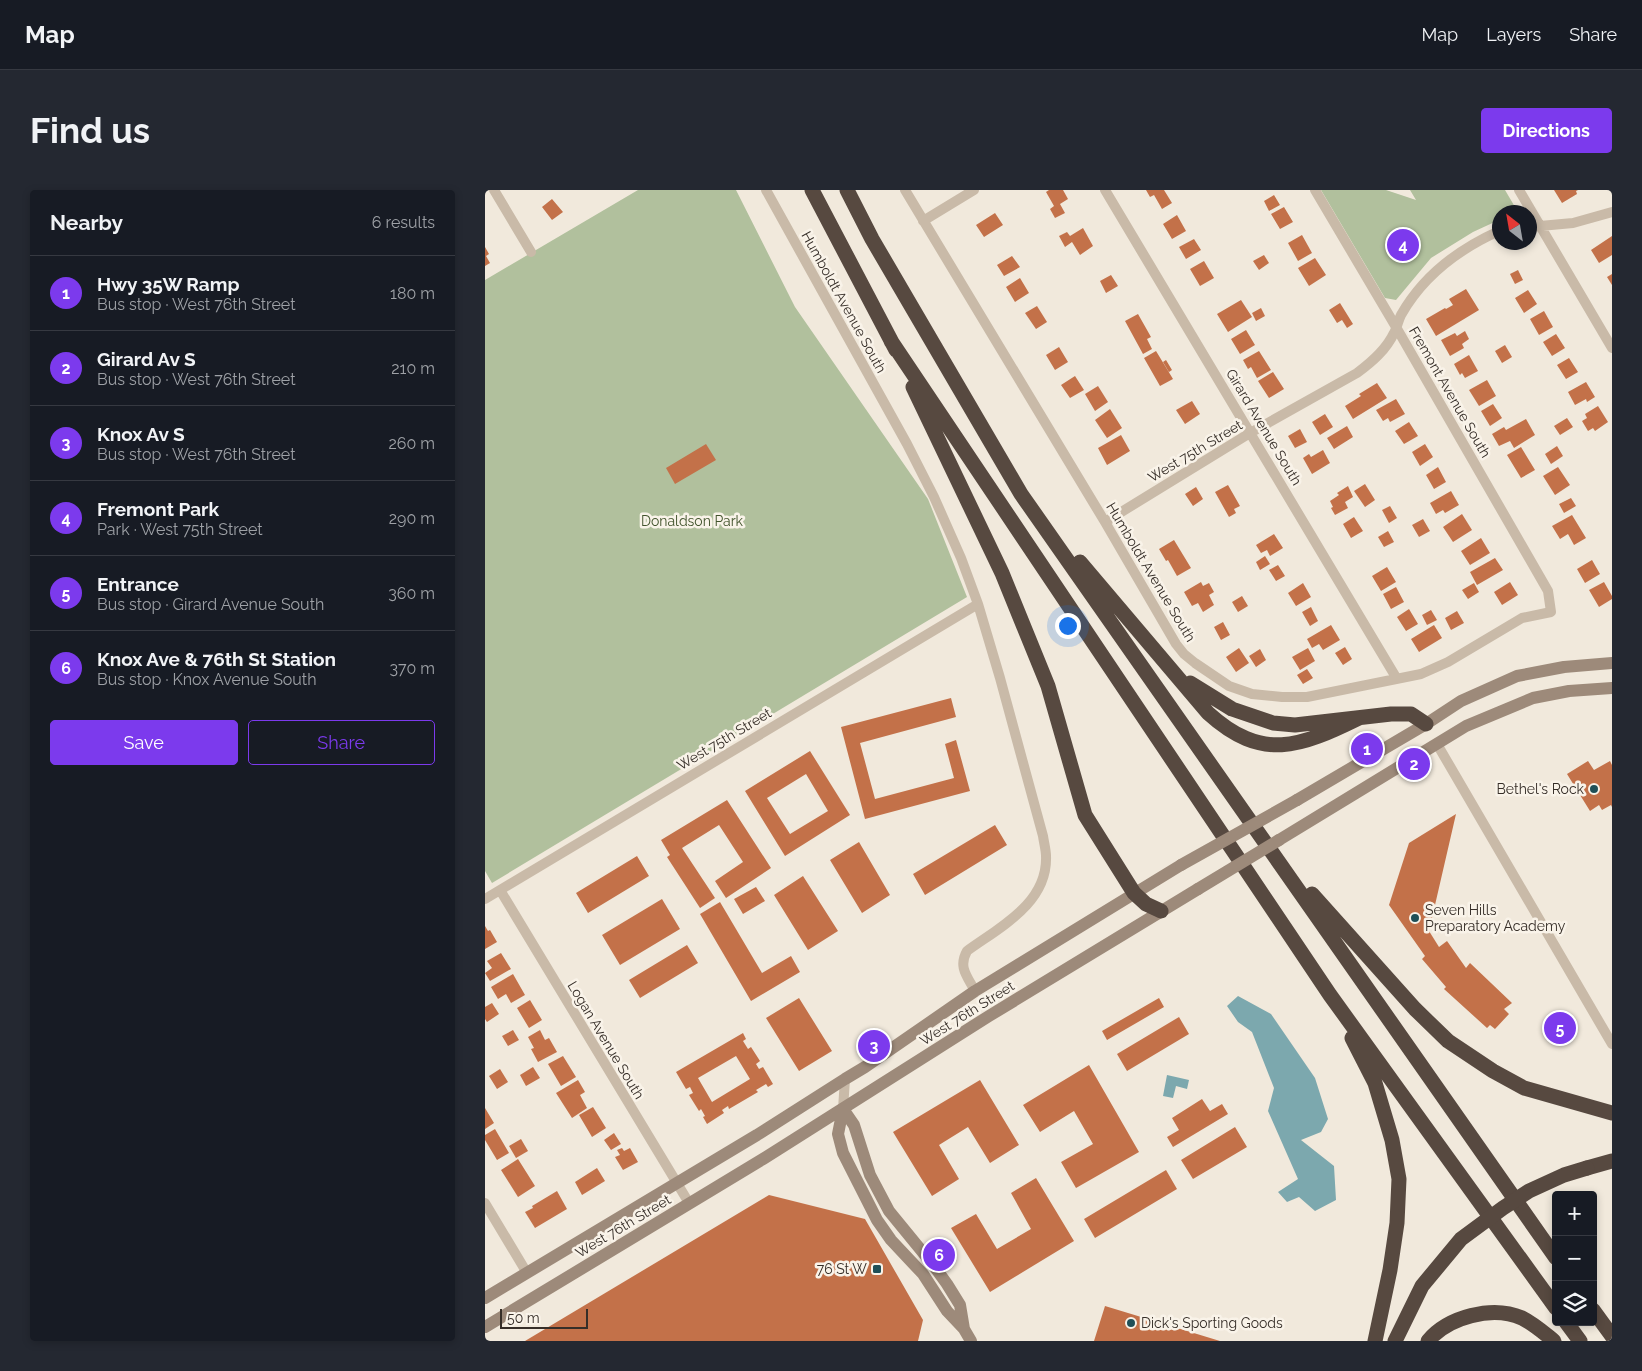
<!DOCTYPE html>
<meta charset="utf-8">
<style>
body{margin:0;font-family:Raleway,sans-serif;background:#242831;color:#f1f3f6}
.controls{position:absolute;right:15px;bottom:15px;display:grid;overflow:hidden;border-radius:5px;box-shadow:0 2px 8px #0003}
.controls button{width:45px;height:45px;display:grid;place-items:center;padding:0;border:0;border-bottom:1px solid #363941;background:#171b24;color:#f1f3f6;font:25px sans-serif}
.compass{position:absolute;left:1007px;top:15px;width:45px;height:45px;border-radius:50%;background:#171b24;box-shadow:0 2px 8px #0003;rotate:329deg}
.scale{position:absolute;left:15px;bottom:12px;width:88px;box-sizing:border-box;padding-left:5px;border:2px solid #362e28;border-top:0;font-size:14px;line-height:18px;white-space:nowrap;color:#362e28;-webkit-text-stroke:4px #f9f3e9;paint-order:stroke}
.you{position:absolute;left:582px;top:435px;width:18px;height:18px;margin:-12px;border:4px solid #fff;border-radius:50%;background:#1a73e8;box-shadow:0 0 0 8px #1a73e833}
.badge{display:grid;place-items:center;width:32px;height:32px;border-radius:50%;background:#7c3aed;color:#fff;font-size:16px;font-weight:700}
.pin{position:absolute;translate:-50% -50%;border:2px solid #fff;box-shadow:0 1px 5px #0006}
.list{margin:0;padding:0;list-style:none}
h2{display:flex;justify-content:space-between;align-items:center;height:65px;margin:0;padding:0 20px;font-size:21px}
h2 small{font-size:16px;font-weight:400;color:#9ea1a6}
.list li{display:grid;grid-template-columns:32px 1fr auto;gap:15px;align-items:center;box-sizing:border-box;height:75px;padding:0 20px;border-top:1px solid #363941}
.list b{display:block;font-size:19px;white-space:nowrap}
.list p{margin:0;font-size:16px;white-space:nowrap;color:#9ea1a6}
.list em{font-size:16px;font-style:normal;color:#9ea1a6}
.actions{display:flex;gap:10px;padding:15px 20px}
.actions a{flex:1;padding:11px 0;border:1px solid #7c3aed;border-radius:5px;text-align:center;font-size:18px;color:#7c3aed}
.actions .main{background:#7c3aed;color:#fff}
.icon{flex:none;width:28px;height:28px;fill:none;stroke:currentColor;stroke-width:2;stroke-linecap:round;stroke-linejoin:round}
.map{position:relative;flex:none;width:1127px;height:1151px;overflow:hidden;border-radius:5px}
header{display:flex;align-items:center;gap:30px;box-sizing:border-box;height:70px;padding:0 25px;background:#171b24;border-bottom:1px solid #363941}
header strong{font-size:24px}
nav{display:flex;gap:28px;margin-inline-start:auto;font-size:18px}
.intro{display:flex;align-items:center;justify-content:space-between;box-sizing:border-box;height:120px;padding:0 30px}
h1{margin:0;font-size:35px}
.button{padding:12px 22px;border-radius:5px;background:#7c3aed;color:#fff;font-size:18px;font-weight:700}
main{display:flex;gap:30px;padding:0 30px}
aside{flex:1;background:#171b24;border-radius:5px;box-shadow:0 2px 8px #0003}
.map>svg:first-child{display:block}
.green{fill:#b1c09d}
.water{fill:#7ca8ae}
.building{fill:#c37149;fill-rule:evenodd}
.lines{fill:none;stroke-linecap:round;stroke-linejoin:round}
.street{stroke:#c9baa8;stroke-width:10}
.secondary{stroke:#9d8a7a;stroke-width:12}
.highway{stroke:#574940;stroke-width:15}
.secondary-bridge{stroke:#9d8a7a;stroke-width:12}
.highway-bridge{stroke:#574940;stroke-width:15}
.poi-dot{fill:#1f4f57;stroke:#f9f3e9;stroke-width:2}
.labels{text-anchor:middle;stroke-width:5;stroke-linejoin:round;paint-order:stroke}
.street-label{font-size:14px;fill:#362e28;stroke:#f9f3e9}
.park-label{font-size:14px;fill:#42542d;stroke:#f9f3e9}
.poi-label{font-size:14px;fill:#362e28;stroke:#f9f3e9;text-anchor:end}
</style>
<header>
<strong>Map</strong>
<nav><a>Map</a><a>Layers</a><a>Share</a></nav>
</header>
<div class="intro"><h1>Find us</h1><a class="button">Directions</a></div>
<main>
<aside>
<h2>Nearby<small>6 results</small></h2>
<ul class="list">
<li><span class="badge">1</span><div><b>Hwy 35W Ramp</b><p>Bus stop · West 76th Street</p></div><em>180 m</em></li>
<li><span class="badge">2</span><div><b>Girard Av S</b><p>Bus stop · West 76th Street</p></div><em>210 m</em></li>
<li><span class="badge">3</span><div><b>Knox Av S</b><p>Bus stop · West 76th Street</p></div><em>260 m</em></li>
<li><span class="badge">4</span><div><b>Fremont Park</b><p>Park · West 75th Street</p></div><em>290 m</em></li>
<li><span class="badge">5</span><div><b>Entrance</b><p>Bus stop · Girard Avenue South</p></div><em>360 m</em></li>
<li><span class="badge">6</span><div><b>Knox Ave &amp; 76th St Station</b><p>Bus stop · Knox Avenue South</p></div><em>370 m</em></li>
</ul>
<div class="actions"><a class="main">Save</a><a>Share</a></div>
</aside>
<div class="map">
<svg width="1127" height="1151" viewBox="0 0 1127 1151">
<rect width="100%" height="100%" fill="#f1e9dc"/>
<!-- green -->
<path class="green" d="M153,0H251L310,117L443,309L482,407L7,693L0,681V90Z
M836,0H901L931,10L925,0H1020L1030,17L1029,22H1014V30L988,42L946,68L911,110L900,108Z"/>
<!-- water -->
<path class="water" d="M753,806L786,824L830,888L843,929L836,942L816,950L849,976L851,1010L830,1021L814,1007L802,1012L793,1002L813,989L783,921L789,898L767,842L753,832L742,816Z
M682,885L704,890L702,899L691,896L688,908L678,906Z"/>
<!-- building -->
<path class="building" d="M564,0H578L583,9L575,14L580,23L570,28L565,19L569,16L561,2Z
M661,0H679L687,13L677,19L669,5L665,7Z
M1069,0H1093L1091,1L1092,4L1077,13Z
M789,5L795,15L784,21L779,11Z
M67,9L78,22L67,30L57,17Z
M799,17L808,32L795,39L786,24Z
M510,23L518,35L499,47L491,35Z
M692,25L701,41L687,49L678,34Z
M598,38L608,56L595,65L587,52L580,57L574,46L582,42L585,46Z
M817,45L827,63L813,71L803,53Z
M1127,46V65L1114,73L1106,60Z
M709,49L716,60L701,69L694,57Z
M0,57L4,64L1,66L5,73L0,76Z
M779,65L784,73L774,80L768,71Z
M527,66L535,77L519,86L512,75Z
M830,68L841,85L824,96L813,78Z
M719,71L729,88L715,96L705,79Z
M1033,80L1038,90L1030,94L1025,84Z
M1127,84V95L1122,87Z
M626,85L633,96L621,103L615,91Z
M535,88L544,103L530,112L521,97Z
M981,99L994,120L951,146L941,129L960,118L961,119L968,115L964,109Z
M1043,100L1052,114L1039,123L1030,108Z
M756,110L767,127L743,142L732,124Z
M855,113L868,134L862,138L857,130L852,133L844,120Z
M552,116L562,132L551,139L540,123Z
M776,118L780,126L771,131L767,123Z
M1059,121L1068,137L1054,145L1045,129Z
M653,124L666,147L662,149L667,159L658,164L640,131Z
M761,140L770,155L755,164L746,149Z
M980,141L984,149L977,154L979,158L965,166L956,150L970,143L972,146Z
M1071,144L1080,158L1067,166L1058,152Z
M1020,155L1027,167L1017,173L1010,161Z
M574,157L583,172L570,180L561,165Z
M671,161L688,189L675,196L659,168Z
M774,161L786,180L772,188L766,177L763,179L758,170Z
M984,165L993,181L980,188L977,183L975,185L969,174Z
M1084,168L1093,182L1081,189L1072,175Z
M681,170L687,180L684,182L678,172Z
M788,182L799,199L784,208L773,191Z
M590,186L599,200L585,208L576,195Z
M1002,190L1011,206L994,216L984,200Z
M1101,192L1110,207L1102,212L1101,209L1090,215L1083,202Z
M892,193L902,208L868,229L860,216L876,206L874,204Z
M613,196L623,212L610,221L600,204Z
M911,209L920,224L905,232L903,228L898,231L891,220Z
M707,211L715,224L700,234L691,220Z
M1008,214L1017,228L1005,236L996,221Z
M1113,216L1123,232L1110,241L1108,238L1103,241L1097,231L1102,228L1100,224Z
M625,219L637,238L622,248L610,230Z
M840,224L848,237L835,245L827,232Z
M1082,228L1088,237L1075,245L1069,236Z
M1041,229L1050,245L1029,258L1025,251L1014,256L1007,244L1019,237L1021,240Z
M924,232L933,246L919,254L910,241Z
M862,236L868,247L849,259L842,248Z
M815,239L822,252L810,258L803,246Z
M636,245L645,261L622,275L613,258Z
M221,254L231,270L190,294L181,278Z
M940,254L948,267L935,276L927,262Z
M1072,256L1078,266L1066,274L1060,264Z
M1036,257L1050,280L1036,288L1022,265Z
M838,260L845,273L827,284L818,268L824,264L826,267Z
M953,277L961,292L949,299L941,285Z
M1073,277L1085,295L1070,305L1058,286Z
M880,294L890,310L880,317L869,301Z
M743,295L755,316L749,319L751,323L744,327L730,302Z
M863,296L868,307L860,312L863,318L850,325L846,318L848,317L845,311L854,305L852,303Z
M711,297L718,309L708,316L700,304Z
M966,301L974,315L960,323L958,320L951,324L945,313Z
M1086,308L1091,316L1079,323L1074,314Z
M905,316L912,328L904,333L897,320Z
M977,324L987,340L968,352L958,337Z
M1087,325L1101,348L1089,355L1083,344L1075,349L1067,336Z
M869,327L878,341L866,348L858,334Z
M938,329L945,341L934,347L927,335Z
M903,341L909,352L899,357L893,347Z
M789,344L798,358L785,366L782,360L776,363L771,355Z
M996,348L1005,363L985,375L976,361Z
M689,350L706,378L692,386L683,370L681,371L674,359Z
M780,366L785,374L775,380L771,372Z
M1010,368L1018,380L992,395L985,382Z
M1107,370L1115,384L1100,393L1092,379Z
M793,375L800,386L791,391L784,380Z
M902,377L911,392L896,401L887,386Z
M716,392L718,396L724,393L729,402L724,405L729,415L718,422L713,413L707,416L699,402Z
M1025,392L1033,405L1017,415L1009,402Z
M1119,392L1127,406V409L1114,417L1104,400Z
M818,393L826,407L811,416L803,403Z
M989,393L994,402L983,409L977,400Z
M911,397L919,412L906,419L898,404Z
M757,406L763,416L753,422L747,412Z
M826,417L833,431L825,436L817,422Z
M924,419L933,434L921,441L912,427Z
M946,420L952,430L942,435L937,425Z
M972,421L979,433L966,440L960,428Z
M738,432L745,445L736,450L729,437Z
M846,435L855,450L838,460L834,454L827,458L822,449Z
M949,435L957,448L934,462L926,449Z
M860,457L867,469L858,475L850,463Z
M754,458L764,473L751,482L741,467Z
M823,458L830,471L815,480L807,467Z
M775,459L781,470L771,477L764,466Z
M822,479L828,488L818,494L812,485Z
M466,508L471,527L375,553L390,609L469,588L460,554L471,550L485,601L380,629L356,537Z
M325,561L365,625L300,666L260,601ZM321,584L343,621L305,644L282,608Z
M1103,571L1109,580L1125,571L1127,575V617L1126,615L1117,620L1114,615L1105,621L1082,584Z
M242,610L286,678L241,708L230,691L258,672L234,635L197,658L230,708L215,718L182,667L185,665L176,650Z
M971,624L944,741L954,757L962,751L981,778L985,773L1027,813L1019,819L1024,824L1010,839L1005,835L1002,838L959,799L961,797L937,769L940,766L904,715L924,653Z
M510,635L522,655L440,705L428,684Z
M374,652L405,705L377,723L345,670Z
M152,666L164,686L103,723L91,703Z
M318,686L353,741L323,760L289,705Z
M271,697L280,711L258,724L249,709Z
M177,709L195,739L135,775L117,745Z
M235,712L277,783L306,766L315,782L266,811L215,724Z
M0,736L3,741L5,740L12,752L0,759Z
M202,755L213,773L155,808L144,790Z
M16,763L26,779L5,791L0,783L7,778L2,771Z
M28,784L40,805L26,813L21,804L13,809L6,797Z
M314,808L347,861L314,881L281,828Z
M674,808L679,817L622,850L617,841Z
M45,810L57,830L44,838L32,818Z
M7,813L14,824L2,832L0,829V817Z
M694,827L704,844L642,881L632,864Z
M28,840L34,850L23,856L17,846Z
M55,840L60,850L64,848L72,862L53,872L46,859L49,858L43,847Z
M258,843L261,849L258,851L263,859L266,857L275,871L271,874L274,879L278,877L288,894L283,897L281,894L271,900L273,902L244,919L243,916L237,920L239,923L222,934L218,927L220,926L216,919L214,921L204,905L208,903L205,897L201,899L191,882ZM251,866L265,889L227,912L213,888Z
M78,866L91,887L76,896L63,874Z
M604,875L654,962L591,998L576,972L608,954L589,921L555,942L538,915Z
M48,877L55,888L41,896L35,885Z
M15,879L23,892L12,899L4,886Z
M93,890L100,902L95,905L102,918L87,928L71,903Z
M495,890L534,955L505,973L483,937L454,955L474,989L447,1006L408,942Z
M717,909L725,921L737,914L743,924L688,957L682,947L694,940L687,928Z
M108,917L121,938L107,947L94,925Z
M0,918L9,933L0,939Z
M750,937L762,957L708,989L696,970Z
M10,939L24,963L12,970L0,950V945Z
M129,943L136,954L126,960L119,950Z
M36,949L43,961L31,968L24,956Z
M137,958L139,961L145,958L153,972L138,980L130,967L135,965L132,960Z
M33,969L50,996L33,1007L16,980Z
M112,978L120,991L97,1005L90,992Z
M681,980L692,999L610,1048L599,1029Z
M551,988L589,1051L505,1102L466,1038L491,1024L512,1059L546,1039L526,1003Z
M72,1001L82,1019L50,1038L40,1022L48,1018L47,1016Z
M284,1005L380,1029L438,1130L433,1151H40Z
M620,1116L735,1151H609Z"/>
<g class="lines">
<!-- street -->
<path class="street" d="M9,0L46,62
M281,0L422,254L449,307L476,368L493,414L515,488L558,646C559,653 561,660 561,666C563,713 515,737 482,761C473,777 482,786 490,801
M420,0L620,332L691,454L699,464L710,473L744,496L767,504L797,507H822L936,484L963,472L1037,428L1066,422L1063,401L911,137L830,0
M620,0L912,489
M1034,0L1127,158
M438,31L489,0
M1044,37L1088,33L1127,22
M620,332L765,243L872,183C887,172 901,160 909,143C912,138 913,131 916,125C938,86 974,59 1014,41
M952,554L1127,854
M15,700L204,1013
M0,709L493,414
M358,919L360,889
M0,1013L42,1083"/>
<!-- secondary -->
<path class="secondary" d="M812,610L941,534L976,511L1032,486L1079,477L1127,473
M794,650L981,536L1048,508L1084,501L1127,498
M358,919L353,944L358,963L392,1030L406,1050L438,1084L462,1121L479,1139L486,1151
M358,919L369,935L385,985L404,1021L449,1076L462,1094L475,1115L479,1139
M0,1108L272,945L360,889L380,877L490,801L696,675
M0,1137L278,969L504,826L713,699"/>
<!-- highway -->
<path class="highway" d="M327,0L411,160
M362,0L387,49L536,304L1071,1068
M406,151L845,805L1071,1118
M428,197L517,383L563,496L600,625L649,703L661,714L676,721
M595,372L723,523C777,572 815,557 874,528
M705,493L747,519L788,533L810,535L906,524H926L941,534
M827,704L930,819L963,851L1008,881L1039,898L1127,923
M867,848L890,893L907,950L914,989L912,1033L905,1080L890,1151
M1102,978L1127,971
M1108,1120L1127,1146
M1081,1132L1095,1151
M943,1151C963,1127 1007,1115 1037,1128C1049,1134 1059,1143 1069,1151"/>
<!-- secondary-bridge -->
<path class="secondary-bridge" d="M696,675L812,610
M713,699L794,650"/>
<!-- highway-bridge -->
<path class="highway-bridge" d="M910,1151L937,1096L976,1049L1018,1018L1044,1001L1079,985L1102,978"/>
</g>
<!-- markers -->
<g class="poi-dot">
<circle cx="1109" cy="599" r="5"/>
<circle cx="930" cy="728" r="5"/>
<rect x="387" y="1074" width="10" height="10" rx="2.5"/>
<circle cx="646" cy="1133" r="5"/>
</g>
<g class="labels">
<!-- street labels -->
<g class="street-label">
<text transform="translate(359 112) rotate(61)" y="5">Humboldt Avenue South</text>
<text transform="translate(965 202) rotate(60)" y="5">Fremont Avenue South</text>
<text transform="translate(779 237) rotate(59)" y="5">Girard Avenue South</text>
<text transform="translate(710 261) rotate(-31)" y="5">West 75th Street</text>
<text transform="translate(666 382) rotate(59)" y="5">Humboldt Avenue South</text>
<text transform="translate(239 549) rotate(-31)" y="5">West 75th Street</text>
<text transform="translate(482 823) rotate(-32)" y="5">West 76th Street</text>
<text transform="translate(121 850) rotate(59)" y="5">Logan Avenue South</text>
<text transform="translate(138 1036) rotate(-31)" y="5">West 76th Street</text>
</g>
<!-- park labels -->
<g class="park-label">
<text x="207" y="336">Donaldson Park</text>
</g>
<!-- poi labels -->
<g class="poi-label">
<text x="1099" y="604">Bethel's Rock</text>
<text x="940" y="725" text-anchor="start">Seven Hills<tspan x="940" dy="16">Preparatory Academy</tspan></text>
<text x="382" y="1084">76 St W</text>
<text x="656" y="1138" text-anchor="start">Dick's Sporting Goods</text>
</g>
</g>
</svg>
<div class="controls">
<button>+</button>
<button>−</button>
<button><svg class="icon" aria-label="layers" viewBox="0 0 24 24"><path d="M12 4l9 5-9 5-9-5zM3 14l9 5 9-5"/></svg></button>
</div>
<svg class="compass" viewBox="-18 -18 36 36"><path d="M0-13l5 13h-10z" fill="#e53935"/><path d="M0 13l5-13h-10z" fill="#9ea1a6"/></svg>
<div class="scale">50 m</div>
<div class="you"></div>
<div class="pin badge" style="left:882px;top:559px">1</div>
<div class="pin badge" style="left:929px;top:574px">2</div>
<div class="pin badge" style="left:389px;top:856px">3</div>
<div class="pin badge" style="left:918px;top:55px">4</div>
<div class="pin badge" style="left:1075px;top:838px">5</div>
<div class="pin badge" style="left:454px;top:1065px">6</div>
</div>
</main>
